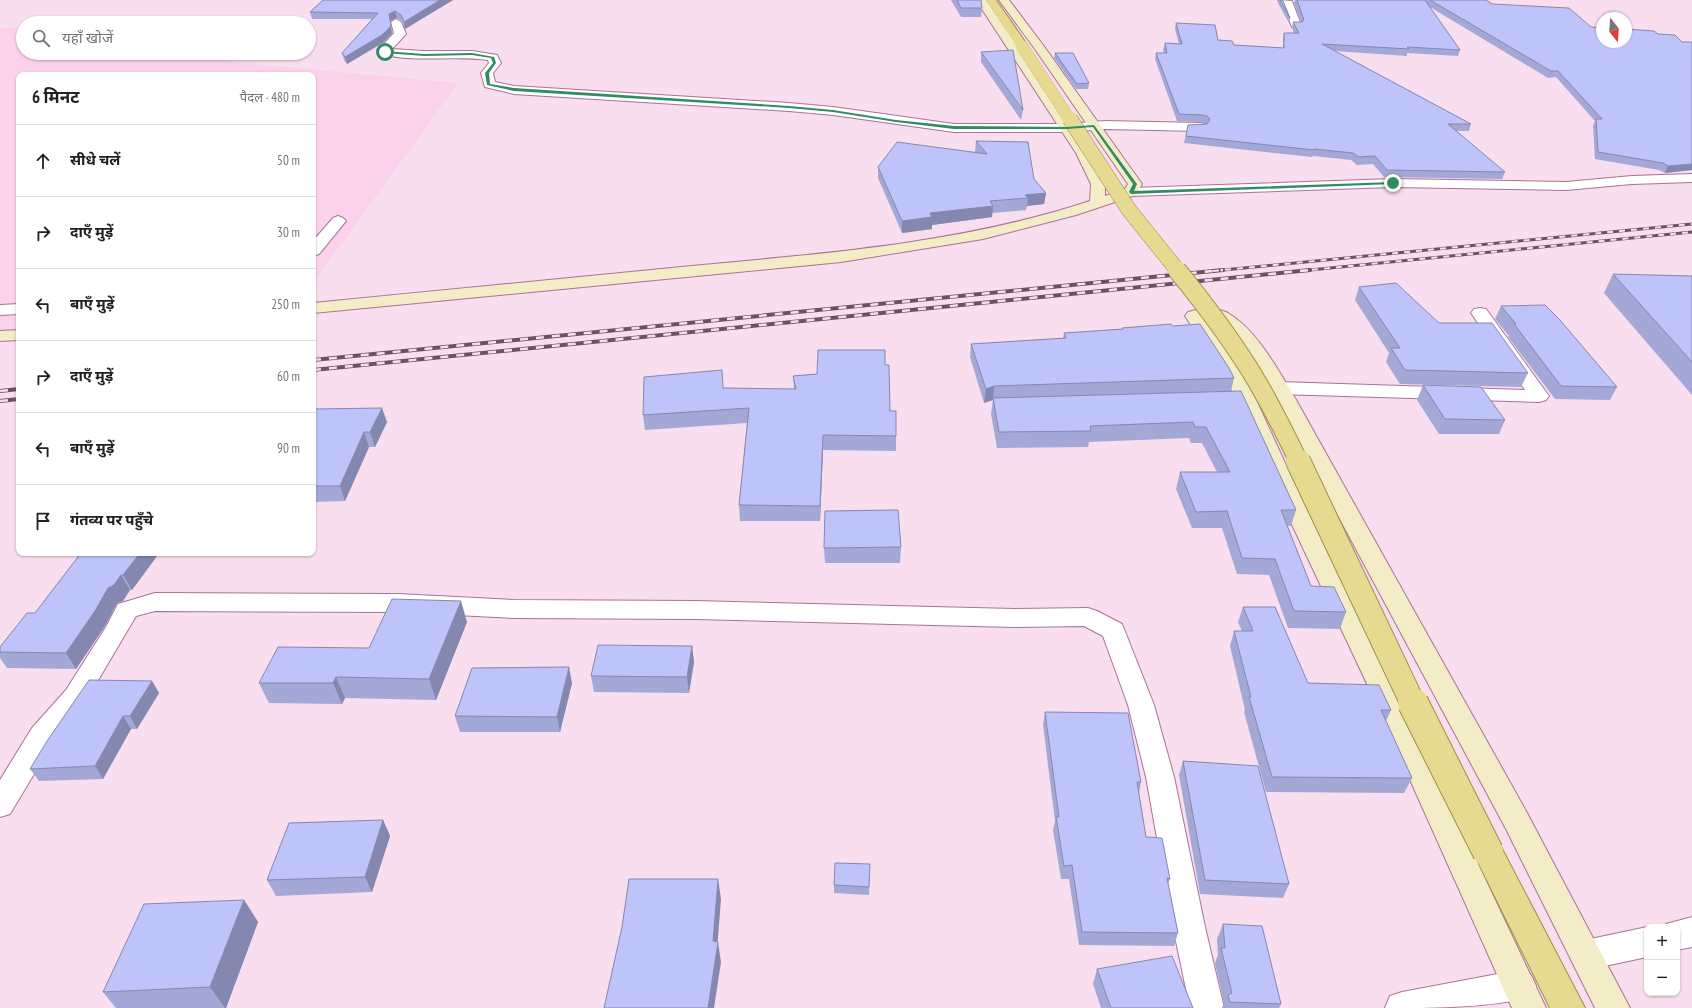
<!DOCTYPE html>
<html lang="hi">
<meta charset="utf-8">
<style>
body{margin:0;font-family:"PT Sans Narrow","Noto Sans Devanagari",sans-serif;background:#f2f2f2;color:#202124}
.controls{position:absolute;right:12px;bottom:12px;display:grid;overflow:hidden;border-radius:8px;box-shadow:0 1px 3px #0004}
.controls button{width:36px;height:36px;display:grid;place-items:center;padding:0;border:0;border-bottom:1px solid #e0e0e0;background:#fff;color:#202124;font:20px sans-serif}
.compass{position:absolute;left:1596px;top:12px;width:36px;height:36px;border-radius:50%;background:#fff;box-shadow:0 1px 3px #0004;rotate:163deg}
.stop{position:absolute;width:12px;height:12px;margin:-9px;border:3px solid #318c63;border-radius:50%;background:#fff}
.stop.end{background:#318c63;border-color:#fff;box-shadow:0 1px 4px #0008}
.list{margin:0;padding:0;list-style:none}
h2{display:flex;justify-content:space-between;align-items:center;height:52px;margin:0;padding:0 16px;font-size:17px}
h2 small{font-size:13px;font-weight:400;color:#757577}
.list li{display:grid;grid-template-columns:26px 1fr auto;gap:12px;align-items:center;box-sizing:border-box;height:72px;padding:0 16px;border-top:1px solid #e0e0e0}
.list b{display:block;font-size:15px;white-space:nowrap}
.list em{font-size:13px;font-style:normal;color:#757577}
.icon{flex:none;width:22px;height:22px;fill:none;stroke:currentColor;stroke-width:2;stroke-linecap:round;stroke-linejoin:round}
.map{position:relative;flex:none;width:1692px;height:1008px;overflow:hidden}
.search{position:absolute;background:#fff;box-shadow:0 1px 3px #0004;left:16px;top:16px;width:300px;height:44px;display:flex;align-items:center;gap:10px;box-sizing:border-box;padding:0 14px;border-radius:22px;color:#757577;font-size:15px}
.panel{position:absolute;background:#fff;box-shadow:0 1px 3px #0004;left:16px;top:72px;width:300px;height:484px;border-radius:8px}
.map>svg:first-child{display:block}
.built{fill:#fcd1ec}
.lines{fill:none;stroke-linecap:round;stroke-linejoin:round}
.street-casing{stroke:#aa7297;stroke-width:2}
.secondary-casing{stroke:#aa7297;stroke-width:2}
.primary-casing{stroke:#a28d42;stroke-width:2}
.street{fill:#fff;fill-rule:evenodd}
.secondary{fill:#f2ecc7;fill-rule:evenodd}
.primary{fill:#e5da8f;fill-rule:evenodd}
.rail-far1-casing{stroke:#6b5262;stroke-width:3}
.rail-casing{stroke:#6b5262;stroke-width:4}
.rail-far1{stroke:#f8deee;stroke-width:2;stroke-dasharray:6;stroke-linecap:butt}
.rail{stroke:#f8deee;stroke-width:2.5;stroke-dasharray:8;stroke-linecap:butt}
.primary-bridge-far4-casing{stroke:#a28d42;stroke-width:12;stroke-linecap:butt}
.primary-bridge-far3-casing{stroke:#a28d42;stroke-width:16;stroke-linecap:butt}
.primary-bridge-far2-casing{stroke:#a28d42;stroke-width:20;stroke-linecap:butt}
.primary-bridge-far1-casing{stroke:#a28d42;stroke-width:26;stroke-linecap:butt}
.primary-bridge-casing{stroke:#a28d42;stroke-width:32;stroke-linecap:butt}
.primary-bridge-far4{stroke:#e5da8f;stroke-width:12}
.primary-bridge-far3{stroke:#e5da8f;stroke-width:15}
.primary-bridge-far2{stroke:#e5da8f;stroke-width:18}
.primary-bridge-far1{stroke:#e5da8f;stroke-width:24}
.primary-bridge{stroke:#e5da8f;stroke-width:30}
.wall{fill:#a3a8d6}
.shaded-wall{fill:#8588ae}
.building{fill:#bec3f9;stroke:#8588ae}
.route{fill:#318c63}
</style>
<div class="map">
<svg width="1692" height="1008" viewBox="0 0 1692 1008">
<rect width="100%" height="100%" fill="#f8deee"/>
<!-- built -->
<path class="built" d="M0,28H23V53H242L232,62L458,83L313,283V75H19V331L0,333Z"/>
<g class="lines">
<!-- street casing -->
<g class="street-casing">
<path id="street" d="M1278,0L1292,1L1301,25L1300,27H1292L1283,5Z
M396,19L401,22L406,34L392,49L424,51H472L497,55L501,63L493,73L495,82L514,86L789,103L833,107L954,124H1067L1105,121L1200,123L1205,124L1207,127L1205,130L1200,131L1105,129L1067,132H954L833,115L789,111L514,94L485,87L481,73L489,63L488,60C453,55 416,63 381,54L379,52L383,45L394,33L391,22Z
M1692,174V182L1632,184L1566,190L1393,187L1131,196L1126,195L1124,192L1126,189L1131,188L1393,179L1566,182L1632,176Z
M338,216L343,218L346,221L319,254L313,256V241L333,218Z
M19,304V314L0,315V305Z
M1480,308L1486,309L1546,392L1549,396L1546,400L1539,402L1279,394L1272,392L1269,388L1272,384L1279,382L1525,390L1471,313L1474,309Z
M155,593L398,594L513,600L695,601L1014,609L1088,608L1097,611L1122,624L1154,705L1174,777L1205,927L1224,1008H1190L1173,927L1146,777L1128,705L1103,636L1084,626L1014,627L695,619L513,618L398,612L155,611L136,616L84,704L52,744L10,814L0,817V780L32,728L66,690L106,627L118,604Z
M1692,917V947L1677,950V927H1665L1666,924Z
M1647,927V957L1586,970L1575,966L1570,955L1575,944L1586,940Z
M1519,970L1531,975L1536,986L1531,997C1488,1008 1431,1008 1385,1008L1390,996L1402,992Z"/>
</g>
<!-- secondary casing -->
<g class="secondary-casing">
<path id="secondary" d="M976,0H986L1090,153L1105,184V196L1125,189L1128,184L1035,49L999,0H1009L1043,45L1142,184L1136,195L1076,215L983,239L841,262L313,313V303C443,290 572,278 702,265C832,253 966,242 1090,201L1091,184L1076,153Z
M1208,307C1214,309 1222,310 1228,313C1257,330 1278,370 1295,398L1526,811L1630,1008H1595L1506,829L1275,398C1264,380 1229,315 1205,319L1247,380L1291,476L1395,688L1546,1008H1512L1369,688L1269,476L1227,380L1185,316L1188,312Z
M19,330V340L0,341V331Z"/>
</g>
<!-- primary casing -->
<g class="primary-casing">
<path id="primary" d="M986,0H996L1028,46L1026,48H1018Z
M1488,839L1499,843L1585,1008H1550L1473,852L1477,843Z"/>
</g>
<!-- street -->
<use href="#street" class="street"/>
<!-- secondary -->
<use href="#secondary" class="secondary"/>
<!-- primary -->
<use href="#primary" class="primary"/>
<!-- rail-far1 casing -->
<g class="rail-far1-casing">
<path id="rail-far1" d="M1213,271L1692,224
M1300,271L1692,232"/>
</g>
<!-- rail casing -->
<g class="rail-casing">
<path id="rail" d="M313,360L1223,270
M313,370L1310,270
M0,391L19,389
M0,401L19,399"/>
</g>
<!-- rail-far1 -->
<use href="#rail-far1" class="rail-far1"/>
<!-- rail -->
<use href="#rail" class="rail"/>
<!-- primary-bridge-far4 casing -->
<g class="primary-bridge-far4-casing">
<path id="primary-bridge-far4" d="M1022,46L1070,120"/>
</g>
<!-- primary-bridge-far3 casing -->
<g class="primary-bridge-far3-casing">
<path id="primary-bridge-far3" d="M1070,119L1129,210L1178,271"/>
</g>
<!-- primary-bridge-far2 casing -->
<g class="primary-bridge-far2-casing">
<path id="primary-bridge-far2" d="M1177,270C1203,302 1228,335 1250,370C1268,399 1284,431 1299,462"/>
</g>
<!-- primary-bridge-far1 casing -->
<g class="primary-bridge-far1-casing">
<path id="primary-bridge-far1" d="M1298,461L1413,704"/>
</g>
<!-- primary-bridge casing -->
<g class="primary-bridge-casing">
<path id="primary-bridge" d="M1413,703L1488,852"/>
</g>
<!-- primary-bridge-far4 -->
<use href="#primary-bridge-far4" class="primary-bridge-far4"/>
<!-- primary-bridge-far3 -->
<use href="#primary-bridge-far3" class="primary-bridge-far3"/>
<!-- primary-bridge-far2 -->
<use href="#primary-bridge-far2" class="primary-bridge-far2"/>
<!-- primary-bridge-far1 -->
<use href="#primary-bridge-far1" class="primary-bridge-far1"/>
<!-- primary-bridge -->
<use href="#primary-bridge" class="primary-bridge"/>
</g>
<!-- wall -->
<path class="wall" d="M323,0H453L405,29L402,21L397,18L390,21L392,33L384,42L347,64L344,60L342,53L372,19H312L310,12Z
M951,0H981L982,8L981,17H961Z
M1278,0H1282L1290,18L1289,23L1278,3Z
M1295,0H1425L1426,1V0H1486L1492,4L1591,27L1658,34L1682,42H1692V170L1665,173L1659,170L1595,159L1593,126L1595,121L1556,77L1548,78L1430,7L1460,50L1458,56L1407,53V56L1335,51L1471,124L1469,131H1456L1505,172L1502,179L1384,177L1373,164L1357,165L1351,160L1313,156L1312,157L1184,143L1188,125L1207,124L1205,123L1200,122L1177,121L1155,59L1156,53H1164L1163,50L1165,43L1179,44L1175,29L1176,23L1218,40L1234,45L1283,48V39L1284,33H1294L1292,28L1293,22H1301L1294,3Z
M981,52L1023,110L1021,120L981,62Z
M1055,53L1089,83L1088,89H1076L1054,58Z
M976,141L1034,179L1046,193L1044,204L1027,206L1026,210L992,213V217L932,225V229L902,233L878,178V167L976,153L975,152Z
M1613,274L1692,276V395L1604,293Z
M1359,287L1439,323L1528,373L1521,387L1400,384L1386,362L1389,353L1355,300Z
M1501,306L1617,387L1610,400L1555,399L1508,337L1509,336L1495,319Z
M1173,326L1234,378L1231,391L1296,510L1291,526H1287L1311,586L1346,612L1340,629L1288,628L1269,575L1237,574L1222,528H1192L1176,489L1180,472H1217L1202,443H1191L1189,438L1089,442L1088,447L997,448L991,414L993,400L984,403L970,357L971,344L1063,338L1064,333L1122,329V328Z
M885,365L890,411L896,436V451L823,450L820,521H740L739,505L747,423L645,430L643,415L724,388L794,389L793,376L817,374Z
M1423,385L1505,420L1499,434H1439L1417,400Z
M313,410L387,422L375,447H369L345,501L313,502Z
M901,547L900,563H825L824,548Z
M81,553H164L162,556H157L132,590H130L123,601L117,603L105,626L76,669L7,668L0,658V647L35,613Z
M1243,607L1308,683L1391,710L1386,721L1412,778L1404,793L1266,792L1244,712L1245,710L1230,646L1234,631H1242L1238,622Z
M467,622L436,700L345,698L342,704L269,703L259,683L369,648Z
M692,646L694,662L689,693L594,692L591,676Z
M152,681L159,693L137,729H131L103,779L39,781L30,769Z
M572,683L560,732H460L455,716Z
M1045,712L1141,782L1139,793L1146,837L1170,879L1168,884L1178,933L1174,946L1079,945L1069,879H1061L1053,830L1055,821L1043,725Z
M1183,761L1289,884L1283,898L1200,894L1179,775Z
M383,820L390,836L372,892L276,896L267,880Z
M870,864L869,895L834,893V885Z
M244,900L258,922L226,1008H116L103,992Z
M1223,924L1281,1004L1279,1008H1222L1224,1003L1215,963L1218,955L1217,939Z
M1097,969L1193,1008H1101L1093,984Z"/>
<!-- shaded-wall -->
<path class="shaded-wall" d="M440,0H453L405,29L404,22Z
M395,11L397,18L390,21L392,33L384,42L347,64L345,57L389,14Z
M1692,164V170L1665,173L1668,166Z
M1046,193L1044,204L1027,206L1028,198L1025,195Z
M993,206L992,217L932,225V229L902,233V221L930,213Z
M994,386L993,400L984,403L986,389Z
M382,408L387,422L375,447L370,432Z
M364,432L369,447L345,501L340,486Z
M823,435V450L820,521V506Z
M140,553H156L157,556L132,590L123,575Z
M121,575L130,590L123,601L117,603L105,626L76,669L66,653L108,588Z
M461,601L467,622L436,700L429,679Z
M692,646L694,662L689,693L687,677Z
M569,667L572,683L560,732L557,717Z
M336,677L345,698L342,704L333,683Z
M152,681L159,693L137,729L130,716Z
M123,716L131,729L103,779L95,766Z
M383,820L390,836L372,892L365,877Z
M718,879L721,899L717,950L718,942L721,962L714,1008H708L713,941Z
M244,900L258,922L226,1008H225L210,987Z"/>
<!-- building -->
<path class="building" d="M323,0H440L404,22L401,15L395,11L389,14L391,26L382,35L345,57L342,53L378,13L310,12Z
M957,0H981L982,8H961Z
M1280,0L1283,1L1290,18Z
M1297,0H1425L1460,50L1407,47L1409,49L1322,44L1471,124H1448L1505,172L1387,170L1375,156L1359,157L1353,153L1314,149V150L1186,136L1188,125L1207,124L1210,119L1207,116L1202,115L1179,114L1156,53H1167L1165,43L1182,44L1176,23L1215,25L1218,40L1232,41L1234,45L1284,48V33H1299L1293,22H1302L1304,20Z
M1430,0H1486L1492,4L1569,8L1591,27L1602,28V42H1626V29L1654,31L1658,34L1675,35L1682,42H1692V164L1668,166L1663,163L1598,152L1596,119H1602L1558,71H1551Z
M1013,50L1023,110L981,52Z
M1055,53H1073L1089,83L1077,84Z
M976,141L1028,142L1034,179L1046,193L1025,195L1028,198L990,201L993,206L930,213L932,217L902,221L878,167L897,142L987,154Z
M1613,274L1692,276V362Z
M1396,283L1439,323H1492L1528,373L1405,370L1391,348H1400L1359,287Z
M1545,305L1560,320L1617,387L1561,386L1514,324H1516L1501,306Z
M1171,324L1173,326L1200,324L1229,368L1234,378L994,386L986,389L971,344L1066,338L1064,333L1123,329L1122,328Z
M818,350H885V365H889L890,411H896V436L823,435L820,506L739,505L749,408L643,415L644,377L722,370L723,388L796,389L793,376L817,374Z
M1423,385L1481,387L1505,420L1445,419Z
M1241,391L1296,510H1281L1311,586L1334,587L1346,612L1294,611L1275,559L1242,558L1227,511L1196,512L1180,472H1230L1206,427H1195L1193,422L1090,426L1091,431L999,432L993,398Z
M382,408L370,432H364L340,486H313V410L314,409Z
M898,510L901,547L824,548L825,511Z
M81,553H140L123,575H121L114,585L108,588L95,611L66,653L0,652V647L27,613H35Z
M392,599L461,601L429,679L336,677L333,683H259L278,647L369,648Z
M1243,607H1275L1308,683L1379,685L1391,710H1381L1412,778L1272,777L1249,697H1251L1234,631H1253Z
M598,645L692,646L687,677L591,676Z
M569,667L557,717L455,716L472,668Z
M89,680L152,681L130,716H123L95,766L30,769L47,741Z
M1045,712L1128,713L1141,782H1137L1146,837L1162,838L1170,879L1167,878L1178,933L1082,932L1072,865L1064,866L1056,817H1059Z
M1183,761L1258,766L1289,884L1205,880Z
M383,820L365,877L267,880L289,823Z
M835,863L870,864L869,887L834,885Z
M629,879H718L713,941L718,942L708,1008H604L622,927Z
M244,900L210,987L103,992L144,904Z
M1223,924L1262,926L1281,1004L1230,1002L1228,995L1232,993L1221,948H1225Z
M1172,956L1193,1008H1111L1097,969Z"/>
<!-- route -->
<path class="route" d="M384,51L424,54L472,53L494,57L496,63L489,73L490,84L514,88L789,106L833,110L896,120L954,126L1067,127L1094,125L1137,184L1134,191L1393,182L1395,183L1393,184L1131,194L1129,192L1133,184L1093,127L1067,129H954L896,122L833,112L789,108L514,91L487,85L485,73L493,63L491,58L472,55L424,56L385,53Z"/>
</svg>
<div class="controls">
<button>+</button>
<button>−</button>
</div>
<svg class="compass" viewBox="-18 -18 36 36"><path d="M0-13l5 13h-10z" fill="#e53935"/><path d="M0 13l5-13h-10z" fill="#757577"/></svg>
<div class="stop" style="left:385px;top:52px"></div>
<div class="stop end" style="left:1393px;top:183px"></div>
<div class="search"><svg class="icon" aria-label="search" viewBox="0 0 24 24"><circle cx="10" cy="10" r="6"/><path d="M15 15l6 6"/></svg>यहाँ खोजें</div>
<section class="panel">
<h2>6 मिनट<small>पैदल · 480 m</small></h2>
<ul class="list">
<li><svg class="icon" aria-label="ahead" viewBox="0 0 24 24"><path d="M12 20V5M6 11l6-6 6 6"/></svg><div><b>सीधे चलें</b></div><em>50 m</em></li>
<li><svg class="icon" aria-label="right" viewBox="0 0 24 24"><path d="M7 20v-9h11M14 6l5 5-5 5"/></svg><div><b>दाएँ मुड़ें</b></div><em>30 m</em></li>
<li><svg class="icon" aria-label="left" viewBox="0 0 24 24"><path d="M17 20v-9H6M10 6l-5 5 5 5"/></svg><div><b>बाएँ मुड़ें</b></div><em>250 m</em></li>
<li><svg class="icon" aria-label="right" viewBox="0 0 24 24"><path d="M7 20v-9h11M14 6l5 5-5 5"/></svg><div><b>दाएँ मुड़ें</b></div><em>60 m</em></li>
<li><svg class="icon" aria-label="left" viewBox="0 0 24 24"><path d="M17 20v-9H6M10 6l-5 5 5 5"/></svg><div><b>बाएँ मुड़ें</b></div><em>90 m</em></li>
<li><svg class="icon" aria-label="arrive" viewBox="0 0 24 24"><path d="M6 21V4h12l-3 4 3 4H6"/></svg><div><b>गंतव्य पर पहुँचे</b></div></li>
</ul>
</section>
</div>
